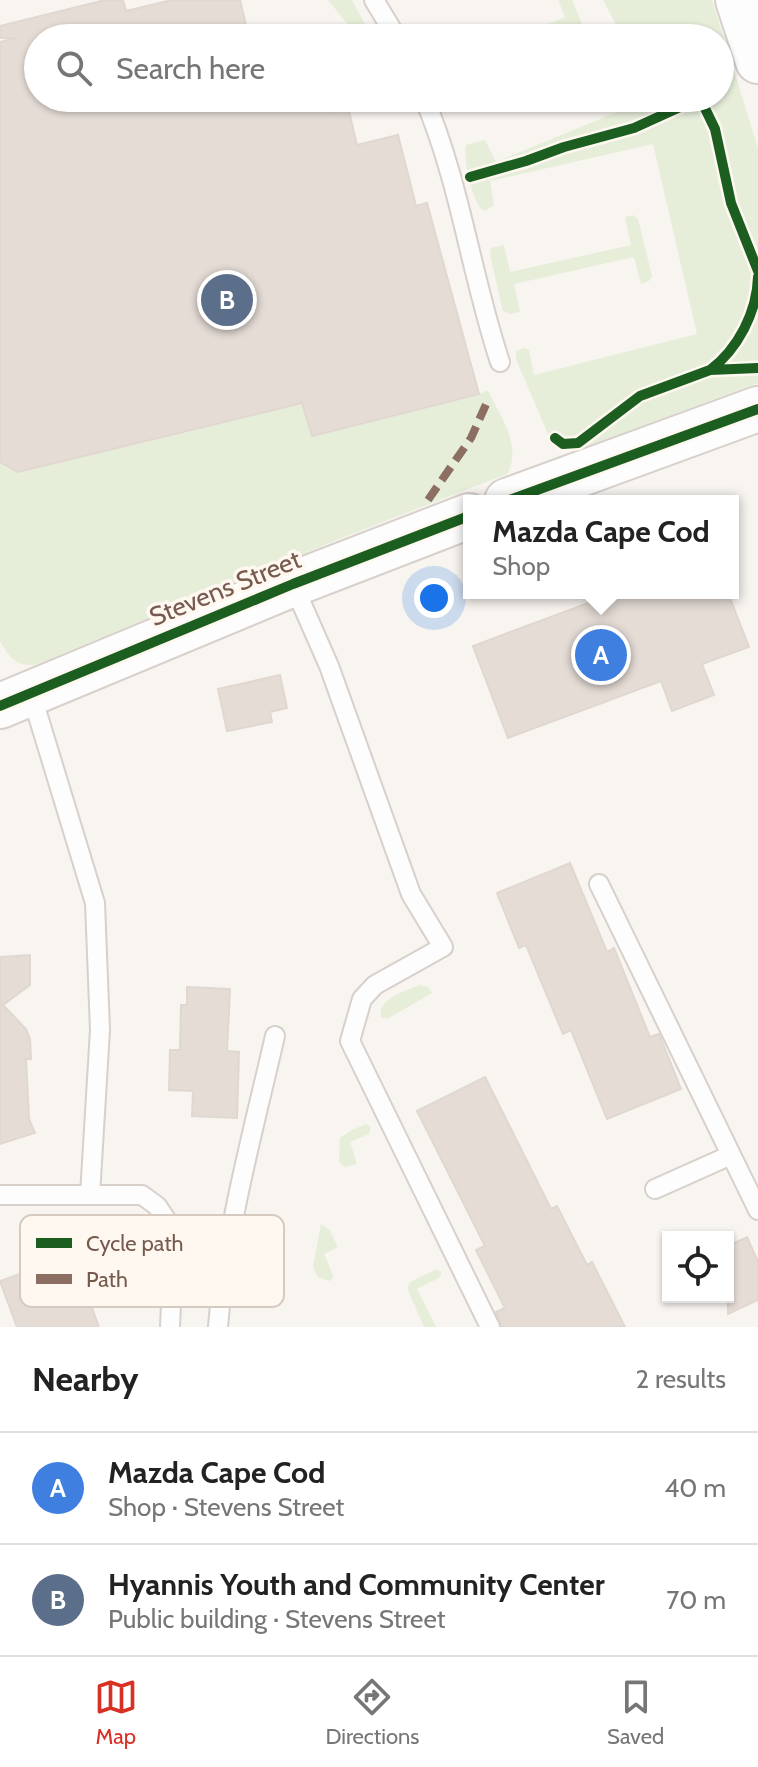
<!DOCTYPE html>
<meta charset="utf-8">
<style>
body{margin:0;font-family:Cabin,sans-serif;background:#f6f6f6;color:#222}
.controls{position:absolute;right:24px;bottom:24px;display:grid;overflow:hidden;border-radius:0px;box-shadow:0 2px 6px #0004}
.controls button{width:72px;height:72px;display:grid;place-items:center;padding:0;border:0;border-bottom:2px solid #e0e0e0;background:#fff;color:#222;font:40px sans-serif}
.you{position:absolute;left:434px;top:598px;width:28px;height:28px;margin:-20px;border:6px solid #fff;border-radius:50%;background:#1a73e8;box-shadow:0 0 0 12px #1a73e833}
.badge{display:grid;place-items:center;width:52px;height:52px;border-radius:50%;background:#d93025;color:#fff;font-size:26px;font-weight:700}
.pin{position:absolute;translate:-50% -50%;border:4px solid #fff;box-shadow:0 2px 8px #0006}
.popup{position:absolute;left:463px;top:495px;width:276px;height:104px;box-sizing:border-box;display:grid;place-content:center;border-radius:0px;background:#fff;filter:drop-shadow(0 2px 6px #0005);font-size:26px;white-space:nowrap;color:#767676}
.popup b{font-size:30px;color:#222}
.popup::after{content:'';position:absolute;left:50%;top:100%;margin-left:-16px;border:16px solid transparent;border-top-color:#fff}
.list{margin:0;padding:0;list-style:none}
h2{display:flex;justify-content:space-between;align-items:center;height:104px;margin:0;padding:0 32px;font-size:34px}
h2 small{font-size:26px;font-weight:400;color:#767676}
.list li{display:grid;grid-template-columns:52px 1fr auto;gap:24px;align-items:center;box-sizing:border-box;height:112px;padding:0 32px;border-top:2px solid #e0e0e0}
.list b{display:block;font-size:30px;white-space:nowrap}
.list p{margin:0;font-size:26px;white-space:nowrap;color:#767676}
.list em{font-size:26px;font-style:normal;color:#767676}
.icon{flex:none;width:44px;height:44px;fill:none;stroke:currentColor;stroke-width:2;stroke-linecap:round;stroke-linejoin:round}
.map{position:relative;flex:none;width:758px;height:1327px;overflow:hidden}
.search{position:absolute;background:#fff;box-shadow:0 2px 6px #0004;left:24px;right:24px;top:24px;height:88px;display:flex;align-items:center;gap:20px;box-sizing:border-box;padding:0 28px;border-radius:44px;color:#767676;font-size:30px}
.sheet{height:328px;background:#fff}
nav{display:flex;justify-content:space-around;align-items:center;box-sizing:border-box;height:112px;border-top:2px solid #e0e0e0;background:#fff;font-size:22px;color:#767676}
nav a{display:grid;justify-items:center;gap:4px}
nav .on{color:#d93025}
.map>svg:first-child{display:block}
.green{fill:#e6eeda}
.building{fill:#e5dcd6;stroke:#e1d7d1;stroke-width:2}
.lines{fill:none;stroke-linecap:round;stroke-linejoin:round}
.service-casing{stroke:#d7d0cb;stroke-width:22}
.tertiary-casing{stroke:#d7d0cb;stroke-width:48}
.service{stroke:#fefdfd;stroke-width:18}
.tertiary{stroke:#fefdfd;stroke-width:44}
.quiet{stroke:#8d6e63;stroke-width:8;stroke-dasharray:16 8;stroke-linecap:butt}
.cycleway-casing{stroke:#fff8f1;stroke-width:15}
.cycleway{stroke:#1b5e20;stroke-width:10}
.labels{text-anchor:middle;stroke-width:7;stroke-linejoin:round;paint-order:stroke}
.street-label{font-size:26px;fill:#775a4e;stroke:#fff8f1}
.key{fill:#fff8f1;stroke:#d6c9c0;stroke-width:2}
.key-label{font-size:22px;fill:#775a4e}
</style>
<div class="map">
<svg width="758" height="1327" viewBox="0 0 758 1327">
<rect width="100%" height="100%" fill="#f8f4ef"/>
<!-- green -->
<path class="green" d="M328,0H352L372,38L357,36Z
M558,0H572L588,38H575L570,30L550,38H516L565,17Z
M603,0H712L758,148V383L601,441C580,448 559,456 547,432L516,359V351L525,348L529,350L534,375L697,334L653,144L490,181L494,206L484,211C472,203 463,159 466,145L485,140L496,162L651,98H720V38H623Z
M633,215L638,219L652,276L649,281L641,284L634,257L514,284L520,312L510,314L503,311L490,255L491,248L504,245L510,272L631,245L625,217Z
M488,390C500,416 523,447 507,474L339,539L38,664C18,668 9,658 0,641V462L19,472L302,403L479,394Z
M419,985L428,987L432,993L389,1018H381C377,998 404,992 419,985Z
M366,1124L371,1127L369,1134L350,1142L357,1164L345,1167L339,1162L340,1138L352,1130Z
M321,1224L329,1229L338,1247L324,1254L334,1278L329,1281L318,1277L313,1267Z
M437,1269L442,1273L439,1278L417,1289L436,1327H424L407,1288L410,1282Z"/>
<!-- building -->
<path class="building" d="M105,0H123L126,11L172,0H240L249,38H38V98H324L328,112L348,107L357,145L398,135L416,206L427,203L479,394L312,436L302,403L18,472L0,462V42L16,38H0V26Z
M615,593H728L749,647L702,664L714,695L672,711L661,681L508,738L473,646Z
M280,675L287,708L270,712L272,722L227,731L218,689Z
M570,863L607,952L614,948L650,1037L659,1034L681,1089L607,1119L571,1030L563,1034L526,945L519,948L497,893Z
M30,955V985L3,1005L26,1029L30,1039L31,1059H26L29,1119L35,1133L0,1144V957Z
M187,987L230,989L227,1051L239,1052L237,1118L192,1116L193,1091L169,1090L170,1050H180L181,1005H187Z
M485,1077L551,1209L557,1206L587,1265L592,1262L625,1327H502L496,1312L505,1308L476,1250L485,1246L417,1111Z
M747,1237L758,1262V1300L728,1314V1246Z
M73,1255L99,1327H17L0,1281Z"/>
<g class="lines">
<!-- service casing -->
<g class="service-casing">
<path id="service" d="M374,0L397,38
M424,98C460,182 471,275 500,362
M293,584L329,666L411,894L443,947L375,985L362,999L350,1041L490,1327
M31,693L95,903L100,1030L90,1195
M599,884L758,1210
M655,1189L731,1155
M0,1195H142L157,1206L174,1231L170,1327
M218,1327C226,1229 253,1132 275,1036"/>
</g>
<!-- tertiary casing -->
<g class="tertiary-casing">
<path id="tertiary" d="M738,0L758,61
M507,501L758,409
M0,706L293,584L469,516"/>
</g>
<!-- service -->
<use href="#service" class="service"/>
<!-- tertiary -->
<use href="#tertiary" class="tertiary"/>
<!-- quiet -->
<path class="quiet" d="M428,500L471,438L488,400"/>
<!-- cycleway casing -->
<g class="cycleway-casing">
<path id="cycleway" d="M700,98L715,129L731,203L758,271
M470,177L526,161L564,147L634,128L700,98
M710,370C738,349 757,312 758,277
M555,438L563,444L578,443L640,396L710,370L758,368
M507,501L758,409
M0,706L293,584L469,516"/>
</g>
<!-- cycleway -->
<use href="#cycleway" class="cycleway"/>
</g>
<g class="labels">
<!-- street labels -->
<g class="street-label">
<text transform="translate(225 588) rotate(-22)" y="9">Stevens Street</text>
</g>
</g>
<!-- legend -->
<rect x="20" y="1215" width="264" height="92" rx="12" class="key"/>
<rect x="36" y="1238" width="36" height="10" fill="#1b5e20"/>
<rect x="36" y="1274" width="36" height="10" fill="#8d6e63"/>
<g class="key-label">
<text x="86" y="1251">Cycle path</text>
<text x="86" y="1287">Path</text>
</g>
</svg>
<div class="controls">
<button><svg class="icon" aria-label="locate" viewBox="0 0 24 24"><circle cx="12" cy="12" r="6"/><path d="M12 2v4M12 18v4M2 12h4M18 12h4"/></svg></button>
</div>
<div class="you"></div>
<div class="pin badge" style="left:601px;top:655px;background:#3f7fe0">A</div>
<div class="popup"><b>Mazda Cape Cod</b>Shop</div>
<div class="pin badge" style="left:227px;top:300px;background:#5c6f8a">B</div>
<div class="search"><svg class="icon" aria-label="search" viewBox="0 0 24 24"><circle cx="10" cy="10" r="6"/><path d="M15 15l6 6"/></svg>Search here</div>
</div>
<section class="sheet">
<h2>Nearby<small>2 results</small></h2>
<ul class="list">
<li><span class="badge" style="background:#3f7fe0">A</span><div><b>Mazda Cape Cod</b><p>Shop · Stevens Street</p></div><em>40 m</em></li>
<li><span class="badge" style="background:#5c6f8a">B</span><div><b>Hyannis Youth and Community Center</b><p>Public building · Stevens Street</p></div><em>70 m</em></li>
</ul>
</section>
<nav>
<a class="on"><svg class="icon" aria-label="map" viewBox="0 0 24 24"><path d="M3 6l6-2 6 2 6-2v14l-6 2-6-2-6 2zM9 4v14M15 6v14"/></svg>Map</a>
<a><svg class="icon" aria-label="directions" viewBox="0 0 24 24"><path d="M12 3l9 9-9 9-9-9zM9 14v-3h6M13 9l2 2-2 2"/></svg>Directions</a>
<a><svg class="icon" aria-label="saved" viewBox="0 0 24 24"><path d="M7 4h10v16l-5-4-5 4z"/></svg>Saved</a>
</nav>
